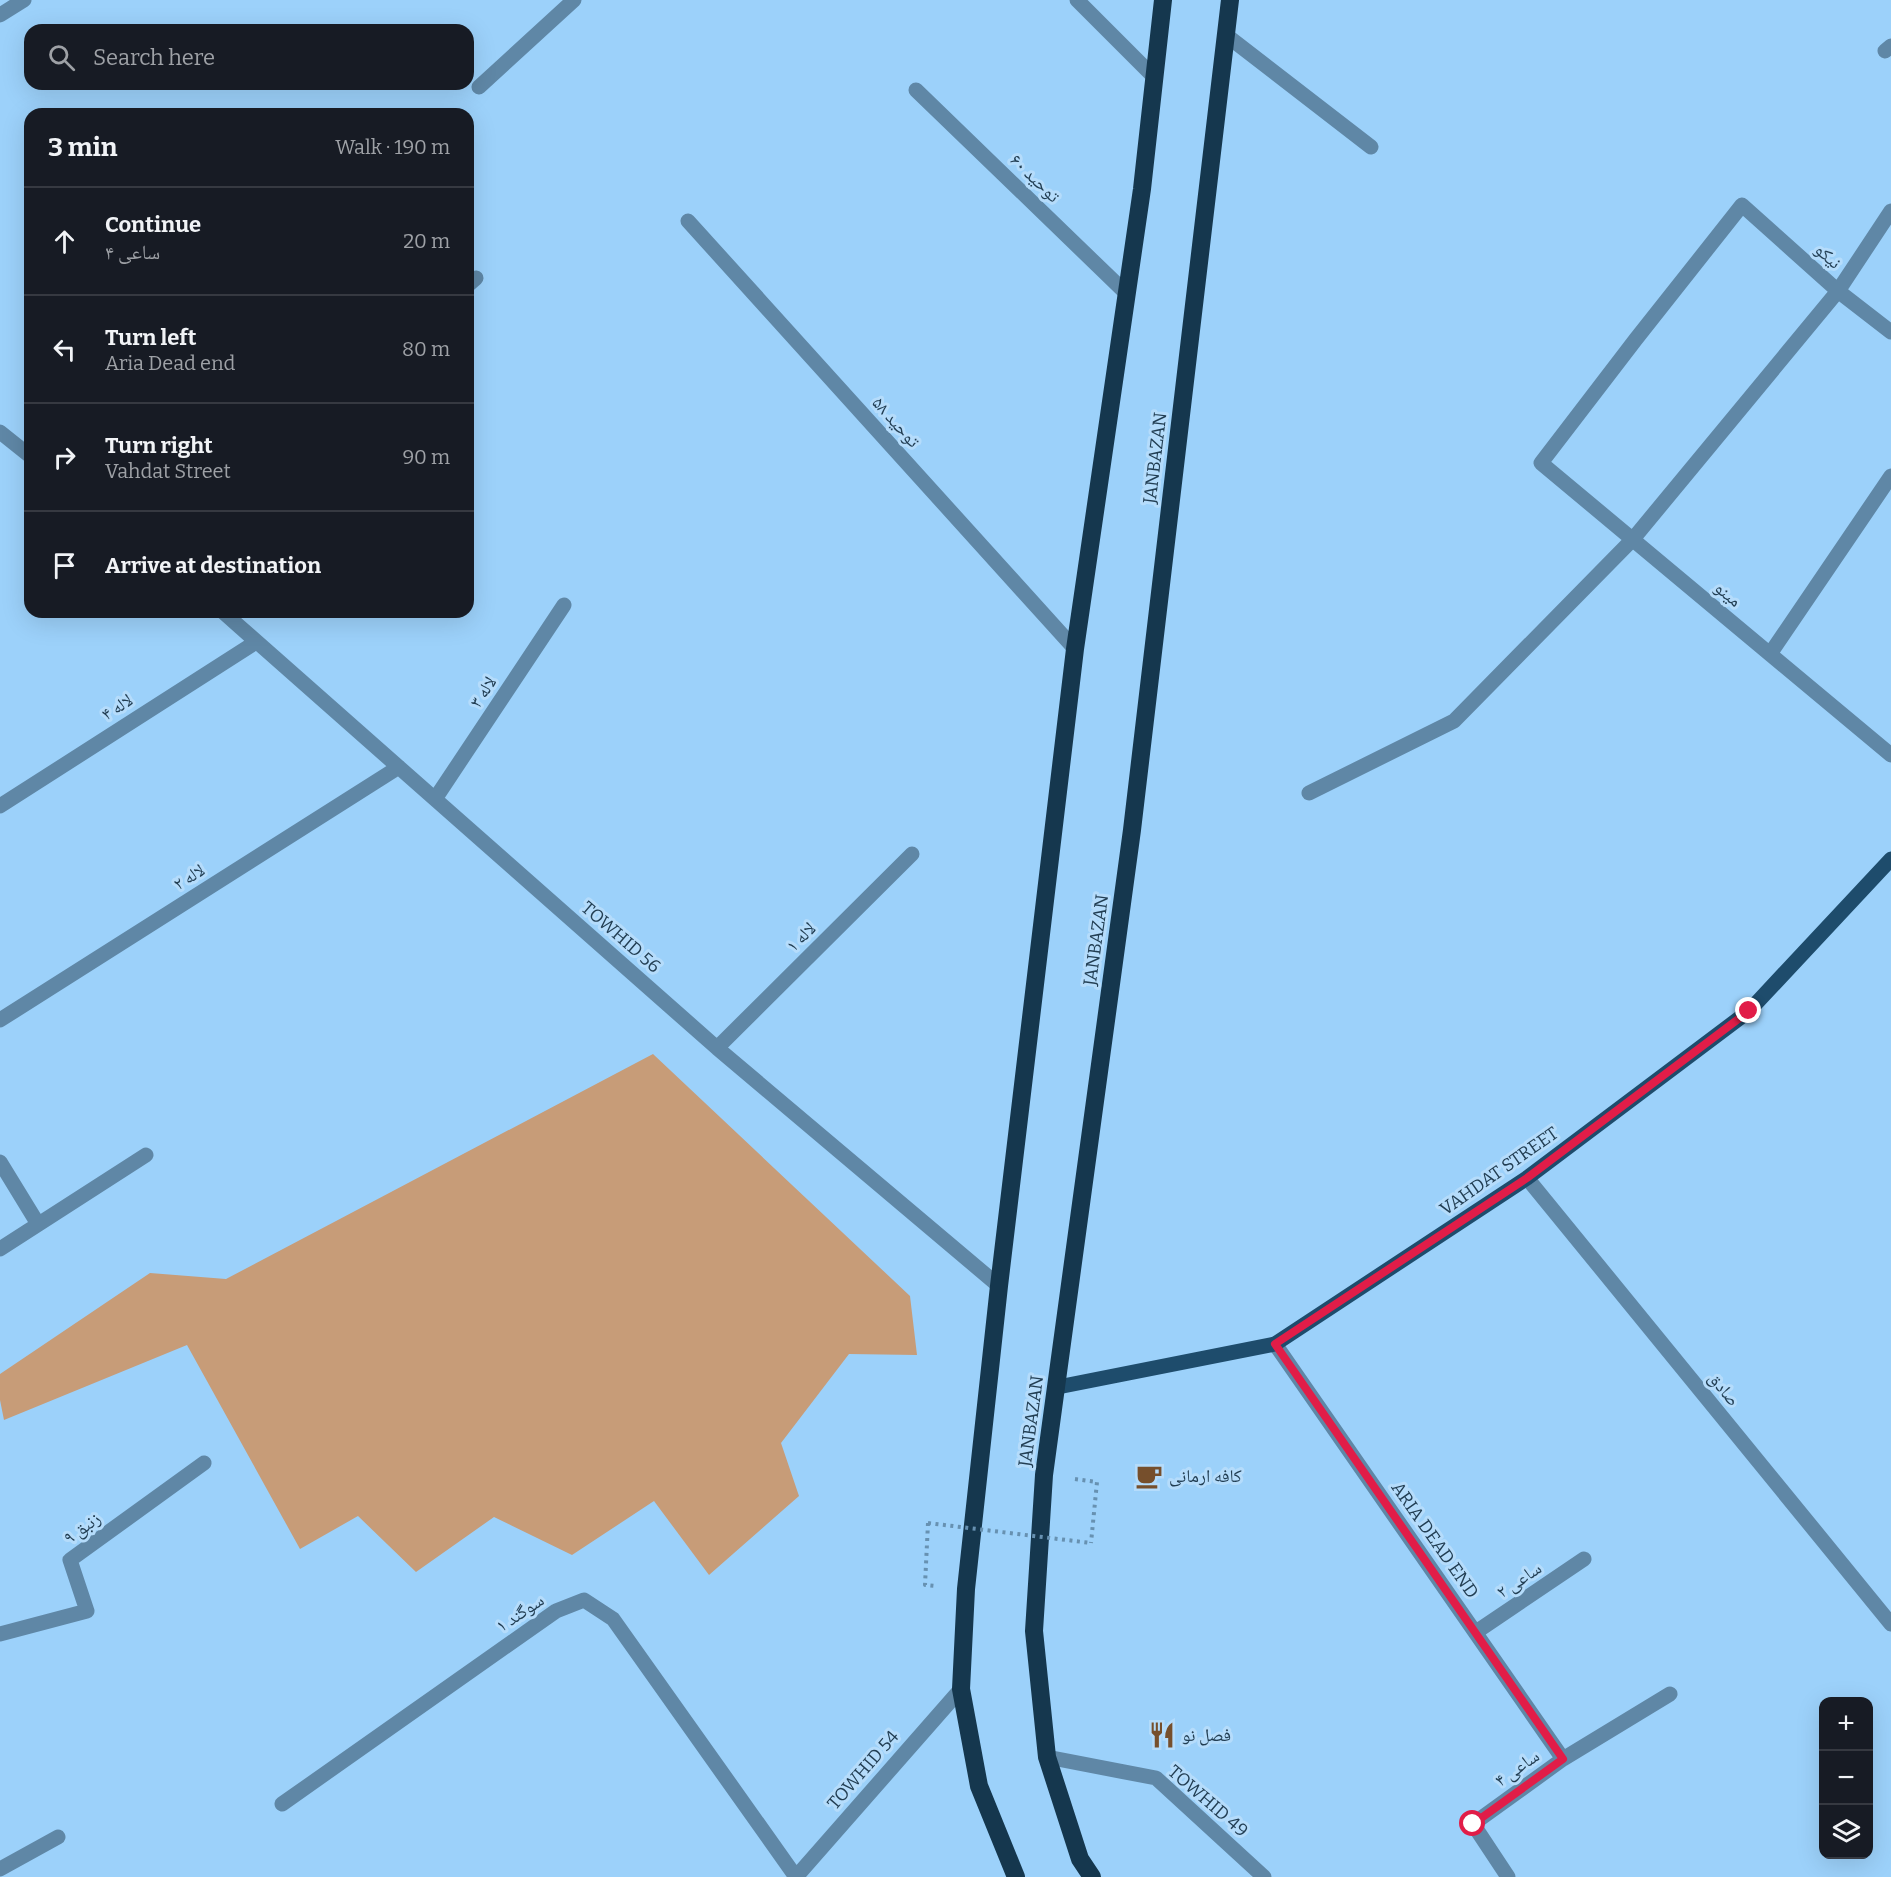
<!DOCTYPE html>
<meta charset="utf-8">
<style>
body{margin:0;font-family:Bitter,"Noto Naskh Arabic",serif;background:#20242c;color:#f1f3f6}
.controls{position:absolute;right:18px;bottom:18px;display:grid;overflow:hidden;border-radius:12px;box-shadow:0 6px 24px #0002}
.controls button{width:54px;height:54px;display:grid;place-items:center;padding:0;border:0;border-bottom:2px solid #363941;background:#171b24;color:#f1f3f6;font:30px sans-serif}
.stop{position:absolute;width:18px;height:18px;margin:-14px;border:4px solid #e11d48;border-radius:50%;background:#fff}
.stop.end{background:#e11d48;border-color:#fff;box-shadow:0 2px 6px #0008}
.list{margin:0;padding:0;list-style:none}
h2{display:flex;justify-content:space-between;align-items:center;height:78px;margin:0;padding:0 24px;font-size:26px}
h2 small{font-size:20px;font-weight:400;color:#9ea1a6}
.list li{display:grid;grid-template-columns:39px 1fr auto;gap:18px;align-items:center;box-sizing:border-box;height:108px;padding:0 24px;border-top:2px solid #363941}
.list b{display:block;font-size:22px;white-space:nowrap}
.list p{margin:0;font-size:20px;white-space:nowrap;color:#9ea1a6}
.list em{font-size:20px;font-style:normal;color:#9ea1a6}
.icon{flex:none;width:33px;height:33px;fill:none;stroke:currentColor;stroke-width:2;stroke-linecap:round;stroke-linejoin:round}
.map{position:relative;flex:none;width:1891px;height:1877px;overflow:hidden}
.search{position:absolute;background:#171b24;box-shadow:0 6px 24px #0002;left:24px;top:24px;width:450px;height:66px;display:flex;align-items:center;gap:15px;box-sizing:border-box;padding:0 21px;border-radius:18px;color:#9ea1a6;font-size:22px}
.panel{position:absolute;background:#171b24;box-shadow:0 6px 24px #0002;left:24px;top:108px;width:450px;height:510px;border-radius:18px}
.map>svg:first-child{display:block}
.green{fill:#c79c78}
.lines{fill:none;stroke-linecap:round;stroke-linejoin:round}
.path{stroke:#6791b1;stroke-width:4;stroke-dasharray:3 4.5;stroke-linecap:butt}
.minor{stroke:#5f87a6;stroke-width:15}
.major{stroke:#1e4c6c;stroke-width:15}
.highway{stroke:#15374e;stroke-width:18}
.path-bridge{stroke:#6791b1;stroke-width:4;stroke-dasharray:3 4.5;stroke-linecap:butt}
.route{stroke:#e11d48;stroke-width:8}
.labels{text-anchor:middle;stroke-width:6;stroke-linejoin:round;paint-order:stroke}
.street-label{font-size:18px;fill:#223e53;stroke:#b5dcfb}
.poi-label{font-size:18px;fill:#223e53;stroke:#b5dcfb;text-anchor:start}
</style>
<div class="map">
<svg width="1891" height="1877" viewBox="0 0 1891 1877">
<rect width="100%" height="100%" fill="#9cd1fa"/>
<!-- green -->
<path class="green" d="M653,1054L910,1296L917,1355L849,1354L781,1443L799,1496L709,1575L654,1501L572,1555L494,1517L416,1572L358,1516L300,1549L187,1345L4,1420L0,1400V1374L150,1273L226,1279Z"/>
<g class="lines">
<!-- path -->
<path class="path" d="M1075,1479L1097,1482L1091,1543
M928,1523L925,1585L935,1586"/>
<!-- minor -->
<path class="minor" d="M1077,0L1154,77
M0,15L24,0
M1226,35L1371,147
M1885,51L1891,46
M479,87L574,0
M916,90L1126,293
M688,221L1075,649
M468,285L476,278
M1891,332L1838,291L1742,205L1636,339L1541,463L1891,755
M0,432L30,456
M223,612L717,1048L999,1286
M1770,654L1891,476
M1309,793L1454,721L1633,539L1838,291L1891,211
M435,799L564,605
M0,806L256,642
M0,1020L399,767
M717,1048L912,854
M0,1162L38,1224
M1527,1178L1891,1624
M0,1249L146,1155
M1275,1344L1563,1759
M1476,1632L1584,1559
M0,1634L87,1611L70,1560L204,1463
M1047,1757L1156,1778L1264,1877
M282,1804L556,1611L584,1600L613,1619L796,1877
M0,1869L58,1837
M796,1877L961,1689
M1508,1877L1473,1824L1563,1759L1670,1694"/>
<!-- major -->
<path class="major" d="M1058,1387L1275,1344L1527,1178L1749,1011L1891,859"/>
<!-- highway -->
<path class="highway" d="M1016,1877L979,1786L961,1689L966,1589L999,1286L1075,649L1142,189L1163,0
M1092,1877L1080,1859L1047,1757L1034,1631L1044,1475L1132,830L1230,0"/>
<!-- path-bridge -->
<path class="path-bridge" d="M928,1523L1091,1543"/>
</g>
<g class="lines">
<!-- route -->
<path class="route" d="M1473,1824L1563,1759L1275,1344L1527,1178L1749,1011"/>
</g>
<!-- icons -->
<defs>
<g id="cafe-bare" transform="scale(2.07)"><path d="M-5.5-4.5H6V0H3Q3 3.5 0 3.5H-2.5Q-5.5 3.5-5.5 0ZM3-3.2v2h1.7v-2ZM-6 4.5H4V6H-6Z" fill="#764f2c" stroke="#b5dcfb" stroke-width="2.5" paint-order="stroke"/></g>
<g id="restaurant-bare" transform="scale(2.07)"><path d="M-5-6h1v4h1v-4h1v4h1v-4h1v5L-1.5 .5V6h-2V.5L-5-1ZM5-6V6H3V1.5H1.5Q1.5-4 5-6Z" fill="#764f2c" stroke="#b5dcfb" stroke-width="2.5" paint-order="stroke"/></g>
</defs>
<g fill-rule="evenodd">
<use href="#cafe-bare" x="1149" y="1476"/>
<use href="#restaurant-bare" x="1162" y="1735"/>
</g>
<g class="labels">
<!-- street labels -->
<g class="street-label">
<text transform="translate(1035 178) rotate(44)" y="6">توحید ۶۰</text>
<text transform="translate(1828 256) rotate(42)" y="6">نیکو</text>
<text transform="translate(896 422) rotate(48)" y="6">توحید ۵۸</text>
<text transform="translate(1155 458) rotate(-83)" y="6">JANBAZAN</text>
<text transform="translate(1728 594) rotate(40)" y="6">مینو</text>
<text transform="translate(483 692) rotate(-57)" y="6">لاله ۳</text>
<text transform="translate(117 707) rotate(-33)" y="6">لاله ۴</text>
<text transform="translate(189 877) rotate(-32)" y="6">لاله ۲</text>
<text transform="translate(621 937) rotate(41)" y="6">TOWHID 56</text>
<text transform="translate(801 937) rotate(-45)" y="6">لاله ۱</text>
<text transform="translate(1096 940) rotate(-82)" y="6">JANBAZAN</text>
<text transform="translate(1499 1171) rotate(-35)" y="6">VAHDAT STREET</text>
<text transform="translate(1724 1389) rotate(51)" y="6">صادق</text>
<text transform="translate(1031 1421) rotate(-82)" y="6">JANBAZAN</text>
<text transform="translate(82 1528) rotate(-36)" y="6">زنبق ۹</text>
<text transform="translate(1435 1540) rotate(55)" y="6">ARIA DEAD END</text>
<text transform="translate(1519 1580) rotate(-34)" y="6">ساعی ۲</text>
<text transform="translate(520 1613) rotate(-34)" y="6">سوگند ۱</text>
<text transform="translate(1517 1768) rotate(-35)" y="6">ساعی ۴</text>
<text transform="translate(863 1770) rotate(-49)" y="6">TOWHID 54</text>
<text transform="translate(1208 1801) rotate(41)" y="6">TOWHID 49</text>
</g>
<!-- poi labels -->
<g class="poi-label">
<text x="1169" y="1482">کافه ارمانی</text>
<text x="1182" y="1741">فصل نو</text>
</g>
</g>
</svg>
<div class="controls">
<button>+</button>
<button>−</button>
<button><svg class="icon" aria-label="layers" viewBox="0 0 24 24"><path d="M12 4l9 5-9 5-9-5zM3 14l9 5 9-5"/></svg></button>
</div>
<div class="stop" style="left:1473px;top:1824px"></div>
<div class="stop end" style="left:1749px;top:1011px"></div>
<div class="search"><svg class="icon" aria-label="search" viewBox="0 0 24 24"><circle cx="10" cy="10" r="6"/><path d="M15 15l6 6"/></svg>Search here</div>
<section class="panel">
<h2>3 min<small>Walk · 190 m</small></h2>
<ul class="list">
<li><svg class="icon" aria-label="ahead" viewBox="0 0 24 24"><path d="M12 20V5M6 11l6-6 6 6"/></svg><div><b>Continue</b><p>ساعی ۴</p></div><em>20 m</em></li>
<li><svg class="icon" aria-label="left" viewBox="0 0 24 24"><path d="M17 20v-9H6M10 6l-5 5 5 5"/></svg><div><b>Turn left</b><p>Aria Dead end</p></div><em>80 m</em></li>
<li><svg class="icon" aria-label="right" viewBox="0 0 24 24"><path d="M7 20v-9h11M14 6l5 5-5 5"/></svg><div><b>Turn right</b><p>Vahdat Street</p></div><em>90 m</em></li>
<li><svg class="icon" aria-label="arrive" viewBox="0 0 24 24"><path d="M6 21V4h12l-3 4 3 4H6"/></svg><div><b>Arrive at destination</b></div></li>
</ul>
</section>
</div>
